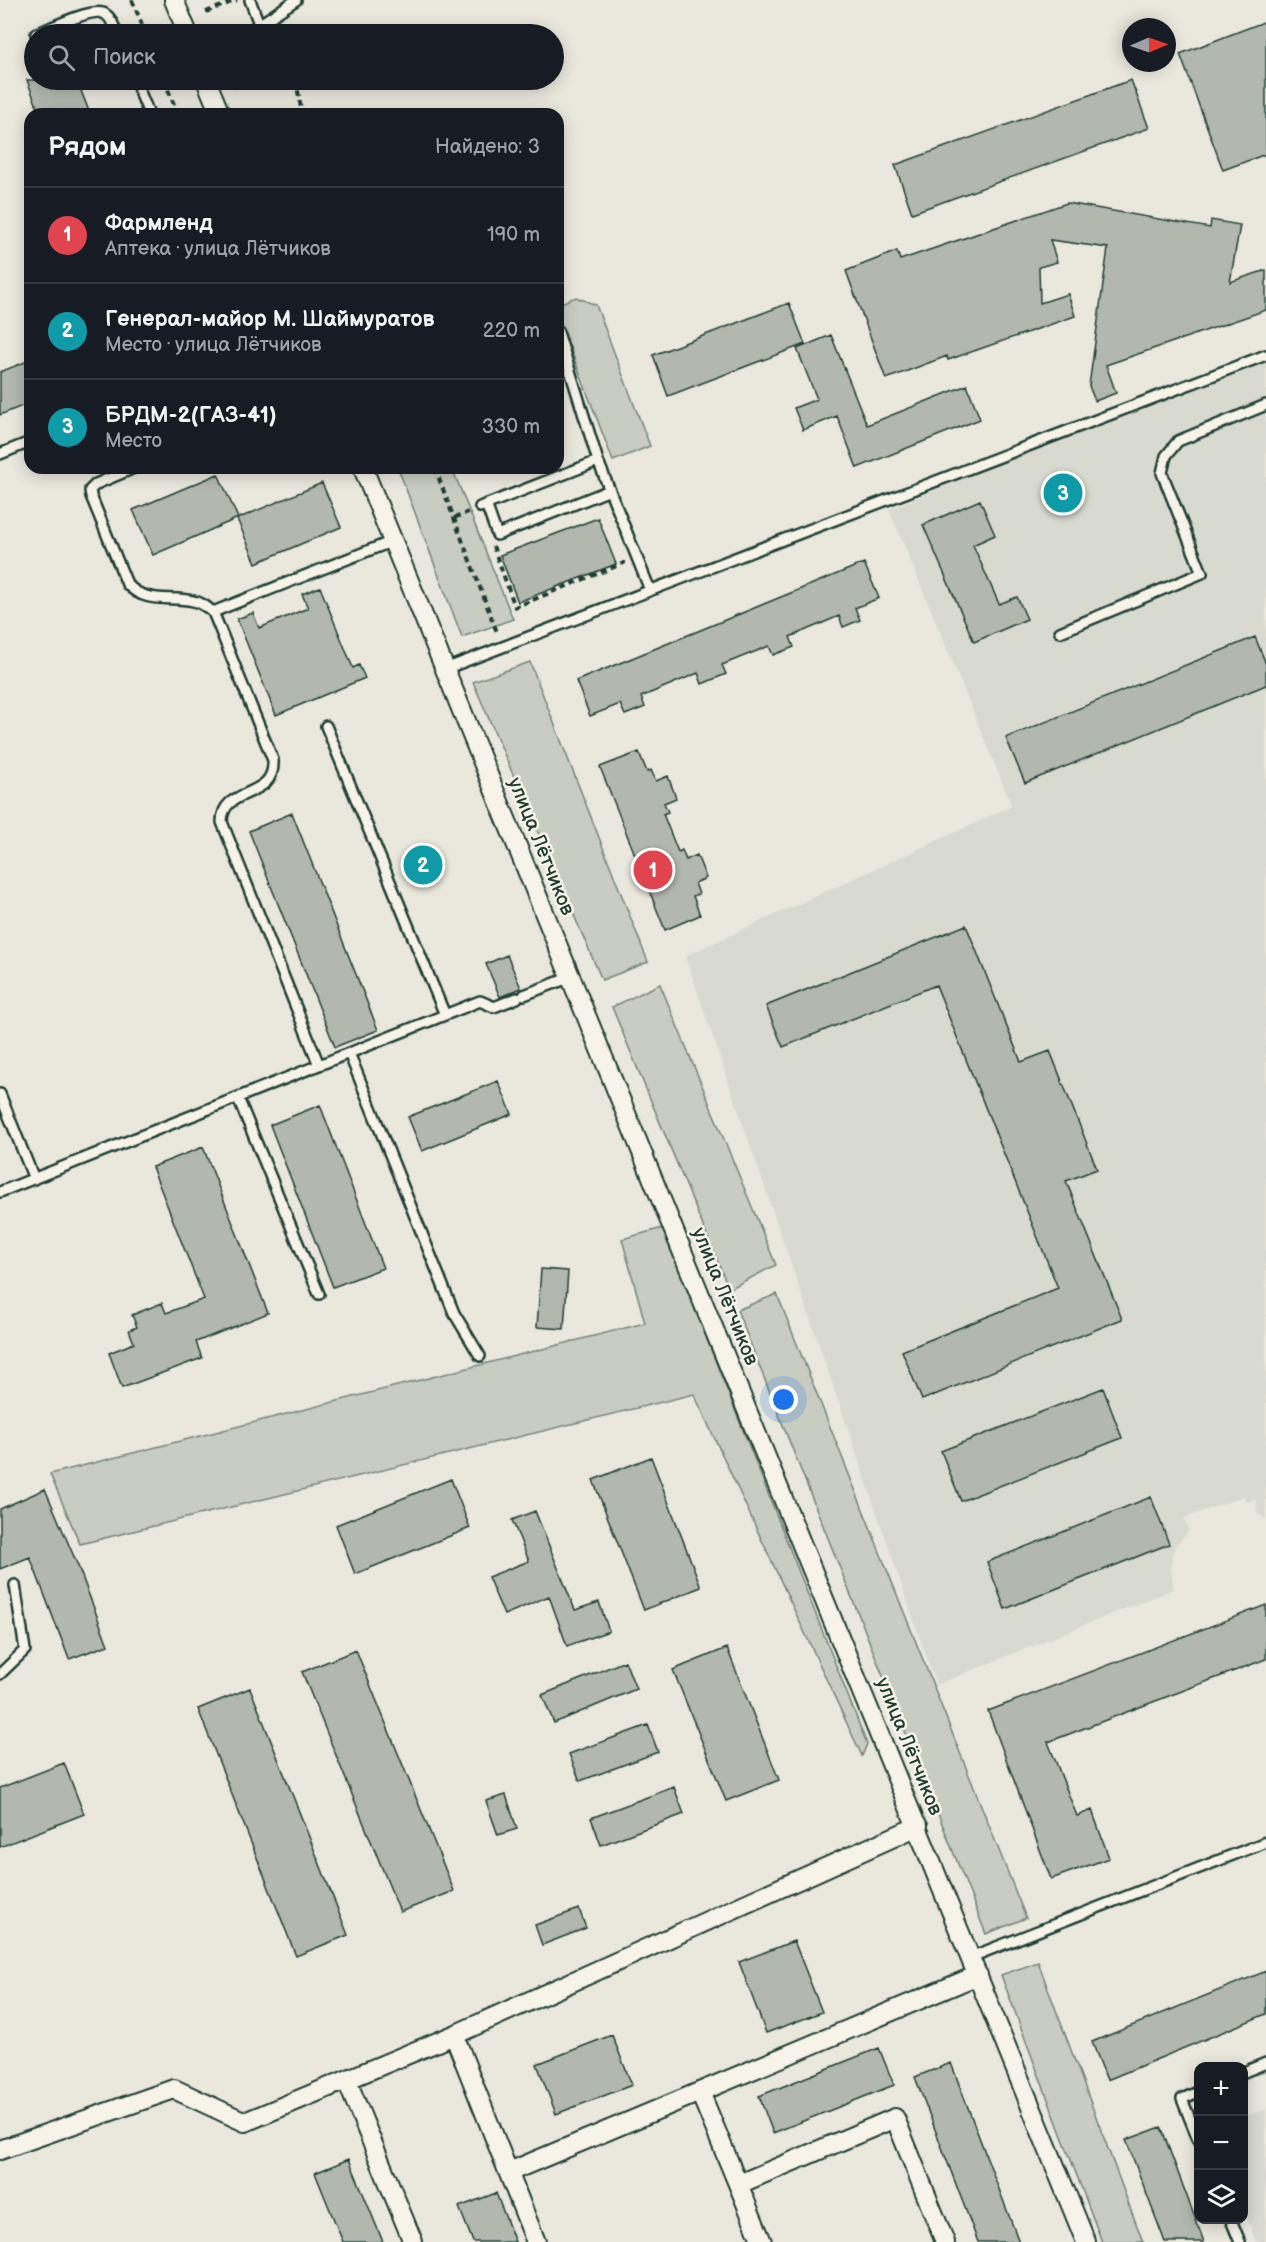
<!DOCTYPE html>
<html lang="ru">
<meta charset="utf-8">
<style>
body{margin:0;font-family:"Balsamiq Sans",sans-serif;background:#242831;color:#f1f3f6}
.controls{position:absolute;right:18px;bottom:18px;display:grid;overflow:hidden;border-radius:12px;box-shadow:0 3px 15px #0003}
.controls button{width:54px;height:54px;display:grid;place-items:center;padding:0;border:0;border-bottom:2px solid #363941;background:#171b24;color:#f1f3f6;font:30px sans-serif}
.compass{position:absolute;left:1122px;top:18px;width:54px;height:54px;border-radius:50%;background:#171b24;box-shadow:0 3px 15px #0003;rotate:88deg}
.you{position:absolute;left:784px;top:1400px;width:21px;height:21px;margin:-15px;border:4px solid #fff;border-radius:50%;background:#1a73e8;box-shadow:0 0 0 9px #1a73e833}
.badge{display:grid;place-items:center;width:39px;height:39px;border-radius:50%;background:#b45309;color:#fff;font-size:20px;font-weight:700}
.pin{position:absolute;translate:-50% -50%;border:3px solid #fff;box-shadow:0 2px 6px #0006}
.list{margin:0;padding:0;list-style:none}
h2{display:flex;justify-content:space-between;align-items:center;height:78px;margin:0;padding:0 24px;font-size:26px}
h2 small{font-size:20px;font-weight:400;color:#9ea1a6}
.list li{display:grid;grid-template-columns:39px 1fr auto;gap:18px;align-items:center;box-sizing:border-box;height:96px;padding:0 24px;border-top:2px solid #363941}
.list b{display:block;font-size:22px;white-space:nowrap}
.list p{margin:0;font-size:20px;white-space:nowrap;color:#9ea1a6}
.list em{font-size:20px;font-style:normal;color:#9ea1a6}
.icon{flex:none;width:33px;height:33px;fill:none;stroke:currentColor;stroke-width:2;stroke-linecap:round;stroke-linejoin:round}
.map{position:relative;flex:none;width:1266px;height:2242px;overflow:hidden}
.search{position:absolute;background:#171b24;box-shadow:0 3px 15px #0003;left:24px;top:24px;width:540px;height:66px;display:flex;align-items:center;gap:15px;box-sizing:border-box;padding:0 21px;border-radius:33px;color:#9ea1a6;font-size:22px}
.panel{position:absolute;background:#171b24;box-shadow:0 3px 15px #0003;left:24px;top:108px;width:540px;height:366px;border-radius:18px}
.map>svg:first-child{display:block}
.built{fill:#d9dacf}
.green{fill:#c8ccc1;stroke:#74847a;stroke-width:1.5}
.building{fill:#b2b8ae;stroke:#1f3d34;stroke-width:1.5}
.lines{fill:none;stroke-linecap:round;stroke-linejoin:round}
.service-casing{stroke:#1f3d34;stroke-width:14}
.minor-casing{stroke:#1f3d34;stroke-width:22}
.path{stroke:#1f3d34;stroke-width:4;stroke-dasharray:6 4.5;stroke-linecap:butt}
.service{stroke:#f7f3e8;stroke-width:9}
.minor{stroke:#f7f3e8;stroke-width:18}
.labels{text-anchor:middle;stroke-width:5;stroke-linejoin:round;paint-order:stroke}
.street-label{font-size:20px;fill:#1f3d34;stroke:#f7f3e8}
</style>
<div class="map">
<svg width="1266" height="2242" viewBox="0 0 1266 2242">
<rect width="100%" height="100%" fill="#eae8dd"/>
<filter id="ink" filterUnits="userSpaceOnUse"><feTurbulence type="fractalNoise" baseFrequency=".0167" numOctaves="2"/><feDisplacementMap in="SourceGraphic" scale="12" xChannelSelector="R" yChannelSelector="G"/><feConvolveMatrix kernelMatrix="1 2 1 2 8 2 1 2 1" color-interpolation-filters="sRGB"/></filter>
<g filter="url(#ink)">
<!-- built -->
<path class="built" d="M1266,356V1519L1257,1514L1256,1499L1247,1502L1244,1496L1184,1518L1189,1531L1175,1546L1172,1555L1171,1570L1174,1589L936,1685L685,956L1012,806L889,509Z
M1266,2109V2242H1256L1244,2211V2117Z"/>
<!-- green -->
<path class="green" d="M576,297L596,305L650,446L613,461L558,316V304Z
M398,468H452L513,619L462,637Z
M530,662L648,962L602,980L473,682Z
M660,984L776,1265L729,1289L612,1007Z
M663,1228L867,1744L862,1756L694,1394L80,1544L50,1474L645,1323L622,1239Z
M777,1294L1026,1918L986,1934L737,1310Z
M1038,1962L1143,2242H1102L1001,1975Z"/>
<!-- building -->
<path class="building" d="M1266,21V154L1223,170L1180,54Z
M27,80H77L90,114H40Z
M1131,80L1149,128L912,213L895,165Z
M1067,203L1210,228L1211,220L1240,225L1230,282L1266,270V310L1106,365L1116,393L1095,401L1089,386L1108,248L1050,240L1057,262L1039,267L1040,303L1068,294L1075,316L948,360L947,356L886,379L846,271L897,251L900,260Z
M789,303L805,344L668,396L653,355Z
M831,335L867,425L967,385L980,419L857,468L837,416L803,430L794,408L817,399L797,349Z
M30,360V403L0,415V372Z
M218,474L238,518L153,555L133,510Z
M322,483L341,527L256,563L237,519Z
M980,500L995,535L973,545L999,604L1017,597L1027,619L974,642L923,525Z
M598,518L616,564L518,602L500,555Z
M864,563L879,598L855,608L860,620L843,627L839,616L790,637L794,647L773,655L769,646L722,665L726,674L702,684L698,673L641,697L645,707L625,715L620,704L590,716L576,681Z
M320,587L353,668L359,665L365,678L276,715L237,619L253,613L259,628L308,608L302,594Z
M1255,637L1266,664V685L1025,783L1006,738Z
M639,752L647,772L651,770L656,781L668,776L676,798L664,803L668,812L663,814L678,852L682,850L686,860L697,855L706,878L695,883L699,894L693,896L700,915L665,930L600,767Z
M292,813L378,1030L335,1047L249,831Z
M966,925L1021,1062L1050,1051L1097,1169L1066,1181L1122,1319L922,1400L902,1351L1058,1288L936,985L783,1047L766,1006Z
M507,955L521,988L500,997L486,964Z
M498,1081L512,1114L422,1151L408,1117Z
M320,1105L383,1268L333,1287L270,1125Z
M203,1147L268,1313L196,1342L202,1358L122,1388L109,1353L134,1343L129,1330L137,1327L132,1315L162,1303L166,1313L204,1299L152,1167Z
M541,1269L568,1271L564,1329L537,1327Z
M1103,1388L1122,1438L961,1501L941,1451Z
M651,1457L701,1587L644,1610L593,1480Z
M451,1479L470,1528L355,1574L336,1525Z
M45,1489L78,1566L108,1645L69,1659L30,1557L0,1569V1509Z
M1151,1497L1169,1544L1005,1609L987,1562Z
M535,1511L575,1610L599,1602L609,1631L567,1646L549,1596L504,1615L488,1577L529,1561L512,1520Z
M1266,1605V1659L1048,1742L1077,1816L1092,1810L1109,1858L1051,1879L988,1711Z
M727,1648L779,1780L726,1801L673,1670Z
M356,1650L454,1891L400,1912L302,1672Z
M625,1661L636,1689L554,1723L542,1695Z
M250,1688L348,1935L296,1956L198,1709Z
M648,1725L658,1752L580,1781L569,1754Z
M64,1763L84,1814L0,1847V1788Z
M674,1787L684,1814L601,1845L591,1818Z
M506,1795L517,1829L498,1835L486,1801Z
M579,1909L586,1928L542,1945L535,1925Z
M794,1941L822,2012L766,2033L739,1962Z
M1266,1971V2014L1107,2080L1092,2042Z
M612,2035L632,2085L556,2114L537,2064Z
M879,2048L894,2085L773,2133L759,2096Z
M951,2063L1019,2242H978L915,2077Z
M1161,2127L1204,2242H1165L1126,2140Z
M349,2159L383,2242H343L315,2173Z
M496,2193L515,2242H473L459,2207Z"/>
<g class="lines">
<!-- service casing -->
<g class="service-casing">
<path id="service" d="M250,0L259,24
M36,34C49,29 94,6 105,14C112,18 114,27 117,34
M245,34L296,0
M135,80L149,114
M137,85L150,80
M0,454L30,442
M598,461L650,590
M134,468L96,484L90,490L91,496L127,584C145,604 168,596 193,601C201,602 207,607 213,612
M486,504L497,535L610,490
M480,507L598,461L558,332
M1060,632L1202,573L1162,473L1166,456L1178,441L1266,405
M445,669L1266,355
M326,726L445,1015
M524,995L571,977
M349,1053L454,1313L480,1356
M319,1065L222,822C222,785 276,801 273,760L213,612L393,541
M0,1094L34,1179
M238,1098L319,1294
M0,1192L480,1001L494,1007L517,998
M0,1674L25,1650L15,1585
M971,1957L1266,1842
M1244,2072L1266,2063
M1198,2092L1182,2099L1198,2139
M1231,2220L1240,2242"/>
</g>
<!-- minor casing -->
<g class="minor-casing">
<path id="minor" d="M174,0L188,34
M206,80L220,114
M363,468L1086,2242
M454,2035L536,2242
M347,2081L413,2242
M700,2092L762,2242
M0,2150L174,2089L245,2122L454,2035L918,1826
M509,2172L978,1975
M739,2184L895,2118L945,2242"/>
</g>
<!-- path -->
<path class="path" d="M132,0L146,34
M206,12L237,0
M286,23L288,34
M164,80L178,114
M296,80L302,114
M234,87L254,80
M435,468L498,635
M454,518L468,512
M493,546L515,607L624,563V561"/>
<!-- service -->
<use href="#service" class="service"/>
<!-- minor -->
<use href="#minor" class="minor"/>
</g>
</g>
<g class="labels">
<!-- street labels -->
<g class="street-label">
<text transform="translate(542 846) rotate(68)" y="7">улица Лётчиков</text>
<text transform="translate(726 1296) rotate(68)" y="7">улица Лётчиков</text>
<text transform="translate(910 1746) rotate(68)" y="7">улица Лётчиков</text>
</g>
</g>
</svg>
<div class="controls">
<button>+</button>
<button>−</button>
<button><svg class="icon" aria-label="layers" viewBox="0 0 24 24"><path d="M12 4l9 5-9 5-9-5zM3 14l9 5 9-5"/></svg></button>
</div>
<svg class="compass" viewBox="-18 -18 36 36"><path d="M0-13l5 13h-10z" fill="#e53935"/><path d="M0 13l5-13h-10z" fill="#9ea1a6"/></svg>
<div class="you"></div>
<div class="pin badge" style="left:653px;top:870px;background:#e0444e">1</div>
<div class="pin badge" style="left:423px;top:865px;background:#0f9aa8">2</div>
<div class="pin badge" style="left:1063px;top:493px;background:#0f9aa8">3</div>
<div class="search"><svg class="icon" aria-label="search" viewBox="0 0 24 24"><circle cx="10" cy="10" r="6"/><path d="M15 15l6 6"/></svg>Поиск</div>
<section class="panel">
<h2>Рядом<small>Найдено: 3</small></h2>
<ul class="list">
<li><span class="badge" style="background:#e0444e">1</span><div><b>Фармленд</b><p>Аптека · улица Лётчиков</p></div><em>190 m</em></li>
<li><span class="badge" style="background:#0f9aa8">2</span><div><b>Генерал-майор М. Шаймуратов</b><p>Место · улица Лётчиков</p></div><em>220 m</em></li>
<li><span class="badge" style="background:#0f9aa8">3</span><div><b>БРДМ-2(ГАЗ-41)</b><p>Место</p></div><em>330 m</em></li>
</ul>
</section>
</div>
